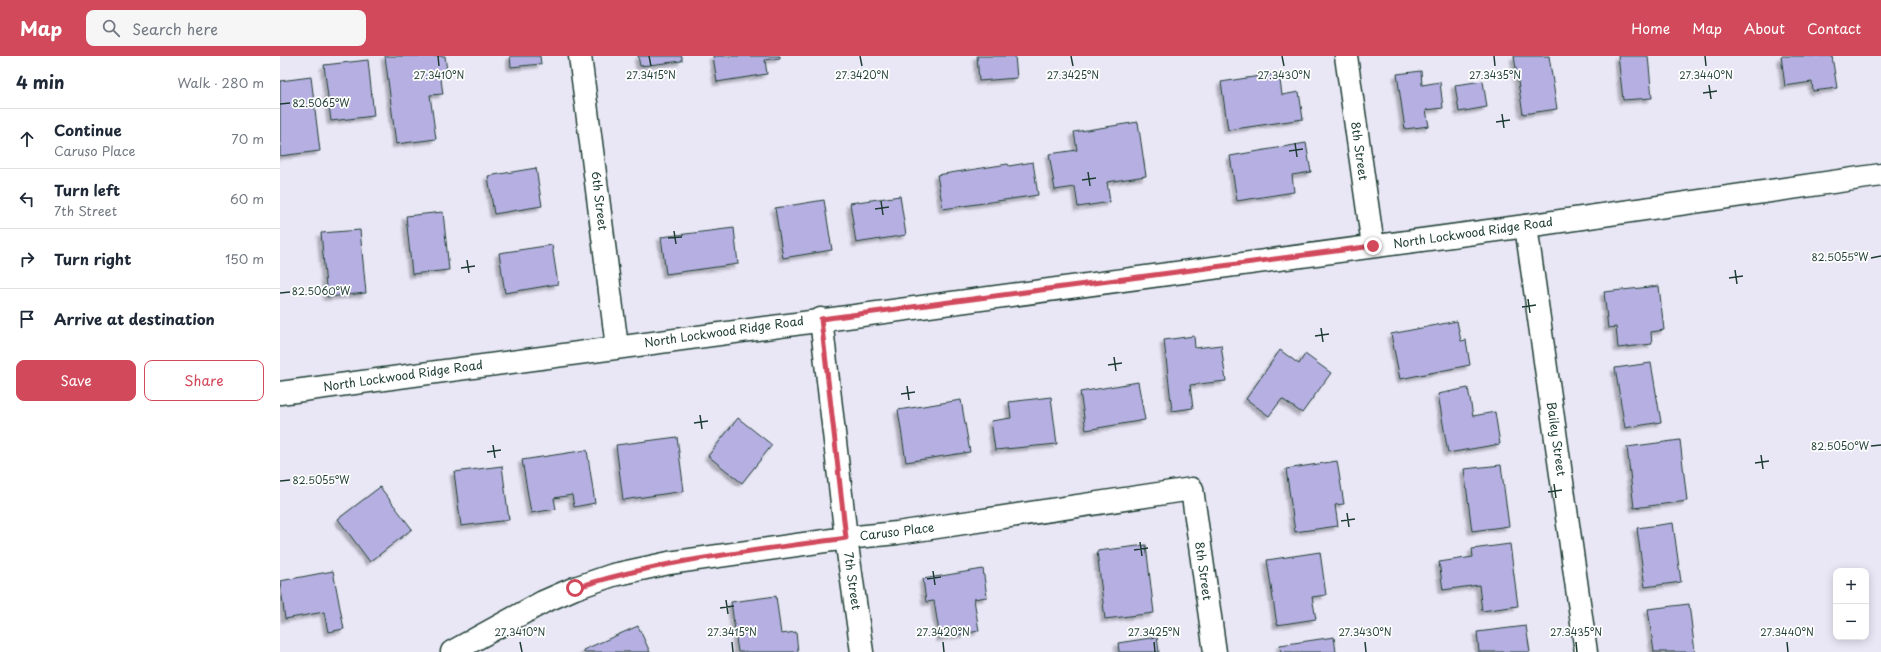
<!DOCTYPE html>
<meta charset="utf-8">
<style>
body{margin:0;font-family:"Playpen Sans",sans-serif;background:#f6f6f7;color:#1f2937}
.controls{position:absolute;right:12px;bottom:12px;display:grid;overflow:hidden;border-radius:8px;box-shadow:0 2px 10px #0003}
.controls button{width:36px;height:36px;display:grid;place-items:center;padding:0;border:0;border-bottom:1px solid #e0e1e3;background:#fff;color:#1f2937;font:20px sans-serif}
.stop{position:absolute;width:12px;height:12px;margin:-9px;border:3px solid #d1495b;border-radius:50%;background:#fff}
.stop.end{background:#d1495b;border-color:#fff;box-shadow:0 1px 4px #0008}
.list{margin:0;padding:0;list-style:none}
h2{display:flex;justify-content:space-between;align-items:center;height:52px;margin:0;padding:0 16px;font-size:17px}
h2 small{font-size:13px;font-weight:400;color:#747a83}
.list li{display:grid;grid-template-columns:26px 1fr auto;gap:12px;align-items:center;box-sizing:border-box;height:60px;padding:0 16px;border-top:1px solid #e0e1e3}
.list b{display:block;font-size:15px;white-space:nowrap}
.list p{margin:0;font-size:13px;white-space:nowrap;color:#747a83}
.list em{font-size:13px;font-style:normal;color:#747a83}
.actions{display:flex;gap:8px;padding:12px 16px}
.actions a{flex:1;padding:9px 0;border:1px solid #d1495b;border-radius:8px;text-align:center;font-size:14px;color:#d1495b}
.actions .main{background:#d1495b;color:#fff}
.icon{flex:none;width:22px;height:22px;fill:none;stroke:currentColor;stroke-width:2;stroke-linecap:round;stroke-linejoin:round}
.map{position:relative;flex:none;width:1601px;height:596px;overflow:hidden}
header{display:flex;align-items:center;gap:24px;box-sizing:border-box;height:56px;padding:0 20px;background:#d1495b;color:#fff}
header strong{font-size:19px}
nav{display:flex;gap:22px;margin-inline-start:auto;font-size:14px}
.search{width:280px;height:36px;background:#f6f6f7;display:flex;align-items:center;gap:10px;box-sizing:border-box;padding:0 14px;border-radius:8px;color:#747a83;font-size:15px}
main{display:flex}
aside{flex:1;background:#fff}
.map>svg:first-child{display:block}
.building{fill:#b5b0e1;stroke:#1f3d34;filter:url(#shadow)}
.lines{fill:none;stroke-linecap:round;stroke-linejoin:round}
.minor-casing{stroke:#1f3d34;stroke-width:25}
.tertiary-casing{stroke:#1f3d34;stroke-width:25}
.minor{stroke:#fff;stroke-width:22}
.tertiary{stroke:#fff;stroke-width:22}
.route{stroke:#d1495b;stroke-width:5}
.ticks{fill:none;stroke:#1f3d34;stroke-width:1.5}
.labels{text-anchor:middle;stroke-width:3.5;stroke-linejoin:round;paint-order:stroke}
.street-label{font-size:12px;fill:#1f3d34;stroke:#fff}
.ticks-label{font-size:10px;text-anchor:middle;fill:#1f3d34;stroke:#fff;stroke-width:3.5;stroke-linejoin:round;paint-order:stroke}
</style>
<header>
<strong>Map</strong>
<div class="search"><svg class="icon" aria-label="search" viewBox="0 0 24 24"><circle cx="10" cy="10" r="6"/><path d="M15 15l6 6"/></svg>Search here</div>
<nav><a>Home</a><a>Map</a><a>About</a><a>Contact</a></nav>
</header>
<main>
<aside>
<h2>4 min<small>Walk · 280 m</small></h2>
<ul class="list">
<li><svg class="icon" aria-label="ahead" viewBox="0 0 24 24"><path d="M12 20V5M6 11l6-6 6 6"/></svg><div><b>Continue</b><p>Caruso Place</p></div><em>70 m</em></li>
<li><svg class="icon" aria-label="left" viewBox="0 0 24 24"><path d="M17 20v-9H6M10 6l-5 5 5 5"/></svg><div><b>Turn left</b><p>7th Street</p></div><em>60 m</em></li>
<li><svg class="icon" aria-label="right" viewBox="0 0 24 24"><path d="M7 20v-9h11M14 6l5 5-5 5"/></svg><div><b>Turn right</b></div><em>150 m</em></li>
<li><svg class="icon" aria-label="arrive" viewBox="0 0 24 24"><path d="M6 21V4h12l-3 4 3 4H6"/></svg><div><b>Arrive at destination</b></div></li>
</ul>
<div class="actions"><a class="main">Save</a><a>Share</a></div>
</aside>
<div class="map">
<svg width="1601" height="596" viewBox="0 0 1601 596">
<defs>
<filter id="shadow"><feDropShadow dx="-3.5" dy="3.5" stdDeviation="1" flood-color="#0004"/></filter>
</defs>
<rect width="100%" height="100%" fill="#e9e7f6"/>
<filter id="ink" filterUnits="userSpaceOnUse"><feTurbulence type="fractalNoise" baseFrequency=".025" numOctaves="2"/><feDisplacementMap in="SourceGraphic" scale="8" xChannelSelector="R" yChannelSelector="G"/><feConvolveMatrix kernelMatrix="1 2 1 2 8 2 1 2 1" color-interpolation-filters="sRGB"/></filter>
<g filter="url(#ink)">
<!-- building -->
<path class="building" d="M105,0H165L167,15L160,16L163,38L150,39L156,83L116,88Z
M230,0H260L261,8L231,11Z
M358,0H402V5L360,10Z
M433,0H500V2L485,4L487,18L437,26Z
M697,0H735L737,22L699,25Z
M1234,0H1269L1277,53L1243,58Z
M1338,0H1368L1372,42L1343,44Z
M1501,0H1552L1557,32L1533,35L1532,26L1505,30Z
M88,4L94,60L51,65L44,9Z
M1141,15L1142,29L1160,26L1163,52L1146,54L1149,70L1125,73L1117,18Z
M999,17L1002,39L1019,36L1023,63L948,74L941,26Z
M31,21L40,95L0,100V25Z
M1203,25L1207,51L1179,56L1175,29Z
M858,66L866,120L827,126L830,146L798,151L795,131L775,134L769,98L797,94L794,76Z
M1026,87L1031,116L1012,119L1014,136L957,145L950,100Z
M753,106L758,139L663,153L657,119L728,108L729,110Z
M256,112L262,150L214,158L208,120Z
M620,140L626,179L576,187L570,147Z
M544,144L552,194L503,202L495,152Z
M163,156L169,214L132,218L126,160Z
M454,172L458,208L386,218L381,181Z
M80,174L86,237L47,241L41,177Z
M272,189L278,228L225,237L219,197Z
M1379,230L1384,274L1371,276L1372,288L1338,292L1336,271L1328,272L1324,236Z
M1177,265L1181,285L1186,284L1190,309L1120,323L1111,278Z
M914,280L915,292L941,289L946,325L910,329L913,352L892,355L884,284Z
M1000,294L1019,308L1025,298L1051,317L1022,357L1002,343L989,360L966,343Z
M1371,307L1381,366L1345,372L1335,312Z
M858,326L865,364L806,374L800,336Z
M1188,332L1193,360L1215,356L1220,388L1168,397L1158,338Z
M771,341L777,388L715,394L711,365L731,362L729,346Z
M681,344L690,396L626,406L618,354Z
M458,362L492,389L462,427L428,400Z
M397,381L404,435L343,444L336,389Z
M1400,384L1407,445L1354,452L1347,391Z
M307,394L315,447L294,451L292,439L274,442L276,453L251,457L242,404Z
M1057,405L1064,448L1055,449L1058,470L1015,476L1006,413Z
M1221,409L1229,470L1192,475L1184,413Z
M222,410L229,464L181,470L174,416Z
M100,431L132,473L90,506L58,463Z
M1393,467L1401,526L1365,531L1357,472Z
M1230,488L1238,550L1202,555L1199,529L1163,534L1159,506L1193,501L1192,493Z
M866,489L874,557L825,563L817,495Z
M1040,496L1046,539L1032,541L1036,563L997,569L987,504Z
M703,513L707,541L694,543L699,575L660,582L654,545L646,546L643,523Z
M53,515L64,573L48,576L44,556L5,563L0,525Z
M496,540L501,578L516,576L518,596H458L451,546Z
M1409,548L1415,596H1374L1368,553Z
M358,570L370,596H304L303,594Z
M1246,570L1250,596H1199L1197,576Z
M877,581L879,596H839L838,587Z
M1054,581L1056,596H1001L1000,589Z"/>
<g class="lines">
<!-- minor casing -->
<g class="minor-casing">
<path id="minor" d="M300,0L337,291
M1246,170L1306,596
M541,263L566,482L582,596
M172,596L263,546L295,532L333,519L389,507L566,482L617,477L912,433L935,596"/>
</g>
<!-- tertiary casing -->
<g class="tertiary-casing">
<path id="tertiary" d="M1066,0L1093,190
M0,337L1246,170L1601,119"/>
</g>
<!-- minor -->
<use href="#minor" class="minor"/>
<!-- tertiary -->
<use href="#tertiary" class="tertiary"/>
</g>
</g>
<g class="lines" filter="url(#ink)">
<!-- route -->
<path class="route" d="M295,532C383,503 475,495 566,482L541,263L1093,190"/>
</g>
<!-- ticks -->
<path class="ticks" d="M158,0L159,10M369,0L371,10M580,0L582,10M791,0L793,10M1002,0L1004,10M1214,0L1215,10M1425,0L1426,10M1429,29L1431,43M1423,37L1437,35M0,48L10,47M1222,58L1224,72M1216,66L1230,64M1015,87L1017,101M1009,95L1023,93M808,116L810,130M802,124L816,122M601,145L603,159M595,153L609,151M394,175L396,188M388,182L402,181M1591,202L1601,200M187,204L189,217M181,212L195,210M1455,214L1457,228M1449,222L1463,220M0,237L10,236M1248,243L1250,257M1242,251L1256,249M1041,272L1043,286M1035,280L1049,278M834,301L836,315M828,309L842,307M627,330L629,344M621,338L635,336M420,359L422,373M414,367L428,365M213,389L215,402M1591,390L1601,389M207,396L221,394M1481,399L1483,413M1475,407L1489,405M0,425L10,424M1274,428L1276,442M1268,436L1282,434M1067,457L1069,471M1061,465L1075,463M860,486L862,500M854,494L868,492M653,515L655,529M647,523L661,521M446,544L448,558M440,552L454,550M240,586L242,596M452,586L453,596M663,586L664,596M874,586L875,596M1085,586L1086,596M1296,586L1297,596M1507,586L1508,596"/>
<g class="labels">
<!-- street labels -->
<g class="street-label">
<text transform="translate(1079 95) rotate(82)" y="4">8th Street</text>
<text transform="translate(319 145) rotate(83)" y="4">6th Street</text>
<text transform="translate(1193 177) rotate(-8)" y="4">North Lockwood Ridge Road</text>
<text transform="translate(444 276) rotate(-8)" y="4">North Lockwood Ridge Road</text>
<text transform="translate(123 320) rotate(-8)" y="4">North Lockwood Ridge Road</text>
<text transform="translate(1276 383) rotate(82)" y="4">Bailey Street</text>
<text transform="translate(617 476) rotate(-7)" y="4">Caruso Place</text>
<text transform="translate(923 515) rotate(82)" y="4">8th Street</text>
<text transform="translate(572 525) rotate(82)" y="4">7th Street</text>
</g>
</g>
<g class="ticks-label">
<text x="159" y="23">27.3410°N</text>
<text x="371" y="23">27.3415°N</text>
<text x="582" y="23">27.3420°N</text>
<text x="793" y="23">27.3425°N</text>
<text x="1004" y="23">27.3430°N</text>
<text x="1215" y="23">27.3435°N</text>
<text x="1426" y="23">27.3440°N</text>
<text x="41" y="51">82.5065°W</text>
<text x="1560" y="205">82.5055°W</text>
<text x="41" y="239">82.5060°W</text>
<text x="1560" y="394">82.5050°W</text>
<text x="41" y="428">82.5055°W</text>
<text x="240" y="580">27.3410°N</text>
<text x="452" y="580">27.3415°N</text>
<text x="663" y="580">27.3420°N</text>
<text x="874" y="580">27.3425°N</text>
<text x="1085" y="580">27.3430°N</text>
<text x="1296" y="580">27.3435°N</text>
<text x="1507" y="580">27.3440°N</text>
</g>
</svg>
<div class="controls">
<button>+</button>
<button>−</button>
</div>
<div class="stop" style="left:295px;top:532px"></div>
<div class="stop end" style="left:1093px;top:190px"></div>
</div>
</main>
